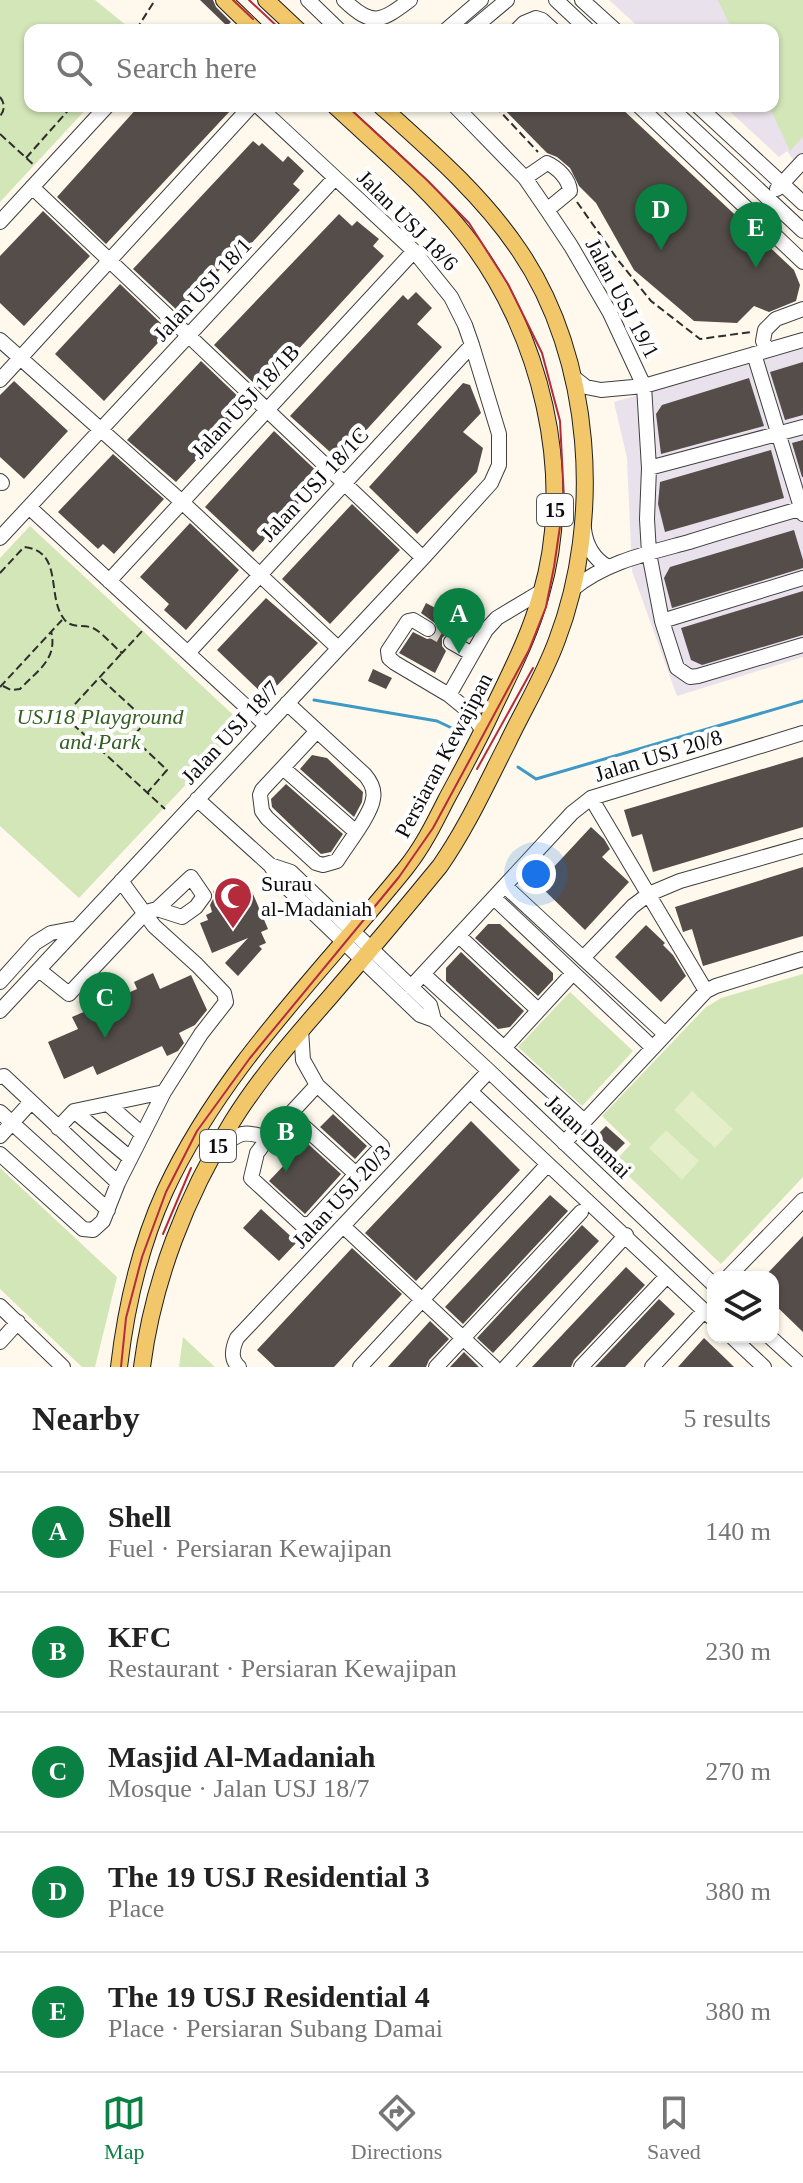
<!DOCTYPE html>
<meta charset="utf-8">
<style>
body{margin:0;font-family:"Times New Roman",serif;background:#f2f2f2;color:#222}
.controls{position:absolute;right:24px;bottom:24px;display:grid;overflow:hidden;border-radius:16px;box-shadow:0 2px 6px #0004}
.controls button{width:72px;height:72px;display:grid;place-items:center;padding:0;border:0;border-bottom:2px solid #e0e0e0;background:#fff;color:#222;font:40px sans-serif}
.you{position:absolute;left:536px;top:874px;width:28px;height:28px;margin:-20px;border:6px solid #fff;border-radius:50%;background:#1a73e8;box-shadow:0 0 0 12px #1a73e833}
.badge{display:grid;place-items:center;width:52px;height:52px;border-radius:50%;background:#0b8043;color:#fff;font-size:26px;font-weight:700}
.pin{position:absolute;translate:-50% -66px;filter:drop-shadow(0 2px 4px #0008)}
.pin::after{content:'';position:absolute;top:42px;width:28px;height:24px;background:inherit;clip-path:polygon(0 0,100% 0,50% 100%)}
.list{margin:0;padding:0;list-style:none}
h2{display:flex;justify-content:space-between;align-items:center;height:104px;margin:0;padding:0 32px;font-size:34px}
h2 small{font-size:26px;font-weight:400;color:#767676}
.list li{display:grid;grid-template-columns:52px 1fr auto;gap:24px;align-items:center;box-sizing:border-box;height:120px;padding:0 32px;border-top:2px solid #e0e0e0}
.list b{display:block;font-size:30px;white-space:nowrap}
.list p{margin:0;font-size:26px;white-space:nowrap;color:#767676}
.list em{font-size:26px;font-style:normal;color:#767676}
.icon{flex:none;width:44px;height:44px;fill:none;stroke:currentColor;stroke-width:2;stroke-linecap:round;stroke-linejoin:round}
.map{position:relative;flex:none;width:803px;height:1367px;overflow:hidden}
.search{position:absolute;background:#fff;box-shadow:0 2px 6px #0004;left:24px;right:24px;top:24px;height:88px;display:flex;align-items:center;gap:20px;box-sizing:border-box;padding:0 28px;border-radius:16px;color:#767676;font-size:30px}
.sheet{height:704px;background:#fff}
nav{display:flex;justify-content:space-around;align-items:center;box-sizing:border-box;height:112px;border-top:2px solid #e0e0e0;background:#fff;font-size:22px;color:#767676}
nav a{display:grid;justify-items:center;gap:4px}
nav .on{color:#0b8043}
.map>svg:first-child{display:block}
.industrial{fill:#e9e1eb}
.green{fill:#d3e6b8}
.pitch{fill:#e4eec9}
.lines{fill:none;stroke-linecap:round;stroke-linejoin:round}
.stream{stroke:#3f99c5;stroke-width:3}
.building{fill:#544d49}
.minor-tunnel{stroke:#dad5ca;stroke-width:14;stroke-dasharray:14 7;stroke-linecap:butt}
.minor-casing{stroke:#3f3f3f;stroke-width:16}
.major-casing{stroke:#1d1d1d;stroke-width:18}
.path{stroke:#2e2e2e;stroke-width:2;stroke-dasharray:8 4;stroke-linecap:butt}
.minor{stroke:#fff;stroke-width:14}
.major{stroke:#f1c769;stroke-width:16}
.tram{stroke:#b42c3c;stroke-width:2}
.labels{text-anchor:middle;stroke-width:8;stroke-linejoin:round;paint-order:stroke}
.shield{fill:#fff;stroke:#555;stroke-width:2}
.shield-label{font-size:20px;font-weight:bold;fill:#0c0c0c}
.street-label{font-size:22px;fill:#0c0c0c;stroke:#fff}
.park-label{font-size:22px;font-style:italic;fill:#326020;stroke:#fff}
.poi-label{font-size:22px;fill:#0c0c0c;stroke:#fff;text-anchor:start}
</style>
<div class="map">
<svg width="803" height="1367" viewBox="0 0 803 1367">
<rect width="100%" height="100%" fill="#fef9ec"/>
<!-- industrial -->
<path class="industrial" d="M609,0H803V173L787,151L779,157L724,106H773V30H642Z
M803,348V657L677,696L632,571L627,458L614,402Z"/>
<!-- green -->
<path class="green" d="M0,0H95L132,30H30V106H89L0,202Z
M718,0H803V137L790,151L769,106H773V30H732Z
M30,526L243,724L79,898L0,826V558Z
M803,974V1177L721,1264L614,1162L631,1144L602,1116L705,1008L721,998Z
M570,992L633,1051L582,1106L518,1047Z
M0,1168L117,1277L95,1367H82L0,1289Z
M183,1337L215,1367H179Z"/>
<!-- pitch -->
<path class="pitch" d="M692,1091L733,1129L715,1148L674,1110Z
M666,1130L699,1161L682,1180L649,1148Z"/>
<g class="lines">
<!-- stream -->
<path class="stream" d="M314,700L437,721L458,731
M518,767L536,779L803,701"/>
</g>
<!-- building -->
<path class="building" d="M200,0H213L216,7L231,22L227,26Z
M139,106H224L230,111L106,244L57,197Z
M501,106H619L794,270L800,285L796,301L769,312L754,306L737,323L694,321L634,270L596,203L579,186L570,168L557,157L547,153Z
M253,141L259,146L262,143L283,162L288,156L304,171L293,184L300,190L239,257L235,253L180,313L133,269Z
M43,211L90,256L24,326L0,303V256Z
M339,214L352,226L357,221L379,239L373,246L384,256L261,390L214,345Z
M120,284L169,331L104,401L55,354Z
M416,292L432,308L417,324L442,347L339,460L290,416L403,295L408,300Z
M201,361L247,405L176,482L127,440Z
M803,362V415L785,420L770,372Z
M749,378L764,426L661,454L656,414L662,405Z
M14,381L68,431L24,479L0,457V395Z
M463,383L470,385L481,413L463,432L483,448L477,472L417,534L369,487Z
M274,431L323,477L253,552L205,507Z
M803,440V477H802L792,443Z
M771,450L784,498L665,532L658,504L660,482Z
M113,454L164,499L114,554L103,544L98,549L58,512Z
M352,504L400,550L330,624L282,579Z
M190,523L239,570L186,630L164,610L169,604L140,577Z
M794,530L803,560V568L672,608L664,578L670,567Z
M803,591V635L702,665L691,660L681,628Z
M266,598L318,643L266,697L217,650Z
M426,603L456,619L450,630L455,633H447L442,638V646L446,651L435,673L399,653L413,632L427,639L432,638L437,633L436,624L421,613Z
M373,669L392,678L386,689L368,681Z
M312,755L327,758L363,792L362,802L354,817L300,769Z
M803,757V827L653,872L642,834L632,837L624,810Z
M286,784L343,834L331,852L321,854L272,807L271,799Z
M591,827L604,839L610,849L602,857L629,882L585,930L538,884Z
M803,867V936L703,966L692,929L683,932L675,907Z
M234,883L238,893L250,887L268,929L261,932L266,943L259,946L262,949L238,976L225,963L248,938L212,953L200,923L208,920L206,915L212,912L210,905L214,897L213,891Z
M488,924H500L553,973V980L538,996L475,938Z
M646,925L665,943L663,945L673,955L686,976L661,1002L615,957Z
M461,952L524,1011L510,1027L498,1029L496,1027L446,981V968Z
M153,973L160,989L191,975L207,1010L195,1025L179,1033L184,1043L178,1051L167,1056L162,1046L97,1075L93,1066L64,1079L48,1042L78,1029L72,1017L137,989L134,982Z
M333,1114L367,1146L355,1159L320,1127Z
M471,1121L520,1170L416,1281L365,1233Z
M606,1126L625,1143L616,1152L597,1135Z
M306,1142L341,1174L305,1214L269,1181Z
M550,1195L568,1211L463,1324L445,1307Z
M261,1209L297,1242L279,1261L243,1228Z
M582,1225L599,1241L493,1353L477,1338Z
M803,1236V1332L773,1303V1277H764Z
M352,1248L402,1294L334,1367H275L257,1350Z
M626,1267L645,1285L574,1360L571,1367H532Z
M659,1299L675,1314L640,1351L625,1367H595Z
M430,1321L449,1339L429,1360L426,1367H388Z
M704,1338L728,1361L734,1367H678Z
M464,1352L479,1367H450Z"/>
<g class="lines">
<!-- minor-tunnel -->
<path class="minor-tunnel" d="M428,629L451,642"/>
<!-- minor casing -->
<g class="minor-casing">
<path id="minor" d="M308,0L339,30
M344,0C372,27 381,22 410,0
M556,0L588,30
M582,0L615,30
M446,30L481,0
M471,30L507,0
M517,30L524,23L536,18L542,20L553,30
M455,106L525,178L547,210L571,246L610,313L644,386L649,468L647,519L649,553L662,621L677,668L690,677L698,676L803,645
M639,106L803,262
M669,106L803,231
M698,106L803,203
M525,178L547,163C558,168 569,179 570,191L547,210
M32,187L423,558
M777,189L803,161
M0,222L107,106
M0,340L182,502L338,648
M767,350L763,341L765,330L776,319L803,309
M754,354L803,514
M572,376L586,387L601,390L644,386L803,340
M0,380L251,106
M649,468L803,427
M0,481L2,483
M29,507L266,725
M584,529C586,546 594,559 608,567
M0,538L335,178
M109,581L414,251
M573,589C605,562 649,553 689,542C727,530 765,519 803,508
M662,621L803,578
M428,629L413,620L408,621L388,651L389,658L395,663L449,695
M451,642L472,654
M188,653L472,345
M287,703L365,775C371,782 375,790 373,799C371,815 346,846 337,861L323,865L316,863L267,818L262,811L260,795L262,790L317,731
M483,731L471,713L449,695L486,630L497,618L542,591
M283,768L356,832
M591,798L706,991
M197,799L270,865L281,882L420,1015L434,1020L489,1071L713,1284
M270,865L291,872L430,1005L434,1020
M505,886L664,1033
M494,898L652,1047
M459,936L538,1010
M583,958L633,906L649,894L680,881L803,846
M39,970L69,994L146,912L157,909L191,877L204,896L196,907L182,917L157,909
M423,974L584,1121
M0,982L35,943L51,933L77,928
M411,987L572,813L591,798L803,733
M0,1011L423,558L491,483L499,465V434L472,345L465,325L451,297L414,251L258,106
M504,1048L573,973
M0,1077L4,1076L118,1183
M470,1091L713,1319
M109,1105L142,1134
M74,1111L130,1158
M0,1112L108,1210
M290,1114L356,1174
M58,1128L74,1111L164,1092
M0,1136L31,1102
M268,1138L257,1153L251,1178L302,1225L311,1223L382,1146L317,1085
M564,1143L706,991L716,986L803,959
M218,1150C240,1132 241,1130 268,1138L317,1085L303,1060L301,1030
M0,1154L83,1229L93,1230L103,1221L118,1183L164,1092L201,1034L226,1002L224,993L197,965L154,926L121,881
M343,1226L494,1367
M728,1277L803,1200
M0,1306L63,1367
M732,1337L764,1367
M770,1337L803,1367
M0,1342L18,1322
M239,1367C230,1359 232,1349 237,1338L489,1071
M360,1367L548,1164
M436,1367L581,1212
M506,1367L626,1235
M581,1367L667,1276
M652,1367L704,1311"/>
</g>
<!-- major casing -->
<g class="major-casing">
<path id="major" d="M224,0L255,30
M266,0L298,30
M119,1367C126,1307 140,1246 165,1191C222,1068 321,973 405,869C422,848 434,824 446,800C462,770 479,740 493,709C511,671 530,635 541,594C576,476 541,331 465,235C427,187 380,148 335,106
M142,1367C153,1281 186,1196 232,1122C260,1077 295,1037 330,997C367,954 404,910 440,866C467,827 486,785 507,744C523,710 544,676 557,640C603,520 593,358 519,250C482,195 430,150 381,106"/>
</g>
<!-- path -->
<path class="path" d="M136,30L155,0
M0,97C5,103 5,111 0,116
M495,106L538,152
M0,134L35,166
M26,158L72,106
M577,202L618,260L651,301L700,339L751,332
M0,573L24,547C64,551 46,596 64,619C71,629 83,624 93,628C103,633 113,646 122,653L143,630
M121,654L64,716L165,809
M101,679L147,721L132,737L167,770L148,792
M3,686L11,690L20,689C38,670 58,659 51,631
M0,687L62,620"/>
<!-- minor -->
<use href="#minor" class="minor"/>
<!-- major -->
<use href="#major" class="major"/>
<!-- tram -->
<path class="tram" d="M233,0L253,19
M249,0L281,30
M477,769L533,668
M163,1234L191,1168
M121,1367L126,1318L142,1257L166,1192L197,1131L250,1058L399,877L433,828L529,650L546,607L554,567L564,499L560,421L542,353L508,284L469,223L428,181L347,106"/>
</g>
<!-- icons -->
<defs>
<g id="mosque-pin" transform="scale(2)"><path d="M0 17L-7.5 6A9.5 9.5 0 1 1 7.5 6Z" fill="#b42c3c" stroke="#fff"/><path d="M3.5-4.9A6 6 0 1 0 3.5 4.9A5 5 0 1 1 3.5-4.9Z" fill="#fff"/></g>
</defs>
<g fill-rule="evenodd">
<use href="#mosque-pin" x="233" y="896"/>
</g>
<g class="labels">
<!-- shield labels -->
<g class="shield">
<rect x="537" y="494" width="36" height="32" rx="6"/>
<rect x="200" y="1130" width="36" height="32" rx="6"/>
</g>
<g class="shield-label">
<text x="555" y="517">15</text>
<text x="218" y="1153">15</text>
</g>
<!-- street labels -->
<g class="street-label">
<text transform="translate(408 220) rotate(45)" y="8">Jalan USJ 18/6</text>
<text transform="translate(202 289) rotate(-47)" y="8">Jalan USJ 18/1</text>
<text transform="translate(623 298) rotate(62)" y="8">Jalan USJ 19/1</text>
<text transform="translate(245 401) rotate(-47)" y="8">Jalan USJ 18/1B</text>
<text transform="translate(314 484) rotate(-47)" y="8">Jalan USJ 18/1C</text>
<text transform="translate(230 732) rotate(-47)" y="8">Jalan USJ 18/7</text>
<text transform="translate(443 755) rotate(-62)" y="8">Persiaran Kewajipan</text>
<text transform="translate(658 755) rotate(-17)" y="8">Jalan USJ 20/8</text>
<text transform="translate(589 1136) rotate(44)" y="8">Jalan Damai</text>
<text transform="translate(341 1196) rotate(-47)" y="8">Jalan USJ 20/3</text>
</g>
<!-- park labels -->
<g class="park-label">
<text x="100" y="724">USJ18 Playground<tspan x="100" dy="25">and Park</tspan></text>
</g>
<!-- poi labels -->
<g class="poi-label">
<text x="261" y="891">Surau<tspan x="261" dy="25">al-Madaniah</tspan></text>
</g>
</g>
</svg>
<div class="controls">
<button><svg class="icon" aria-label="layers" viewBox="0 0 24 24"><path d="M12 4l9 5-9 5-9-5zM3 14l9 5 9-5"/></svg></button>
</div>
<div class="you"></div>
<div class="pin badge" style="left:459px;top:654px">A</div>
<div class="pin badge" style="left:286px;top:1172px">B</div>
<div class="pin badge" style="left:105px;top:1038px">C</div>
<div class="pin badge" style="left:661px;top:250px">D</div>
<div class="pin badge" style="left:756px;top:268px">E</div>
<div class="search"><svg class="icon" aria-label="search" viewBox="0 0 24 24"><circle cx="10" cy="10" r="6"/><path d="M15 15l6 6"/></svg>Search here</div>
</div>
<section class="sheet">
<h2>Nearby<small>5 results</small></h2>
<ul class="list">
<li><span class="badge">A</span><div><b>Shell</b><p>Fuel · Persiaran Kewajipan</p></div><em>140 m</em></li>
<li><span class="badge">B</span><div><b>KFC</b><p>Restaurant · Persiaran Kewajipan</p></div><em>230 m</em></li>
<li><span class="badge">C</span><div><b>Masjid Al-Madaniah</b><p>Mosque · Jalan USJ 18/7</p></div><em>270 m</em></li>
<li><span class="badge">D</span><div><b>The 19 USJ Residential 3</b><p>Place</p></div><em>380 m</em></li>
<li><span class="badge">E</span><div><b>The 19 USJ Residential 4</b><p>Place · Persiaran Subang Damai</p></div><em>380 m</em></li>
</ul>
</section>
<nav>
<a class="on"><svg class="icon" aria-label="map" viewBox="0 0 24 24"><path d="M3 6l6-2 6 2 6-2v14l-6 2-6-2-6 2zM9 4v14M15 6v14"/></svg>Map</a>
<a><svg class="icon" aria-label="directions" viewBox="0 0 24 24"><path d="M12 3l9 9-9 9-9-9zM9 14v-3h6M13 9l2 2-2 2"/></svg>Directions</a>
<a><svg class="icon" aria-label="saved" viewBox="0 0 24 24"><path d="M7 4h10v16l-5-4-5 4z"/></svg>Saved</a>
</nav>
